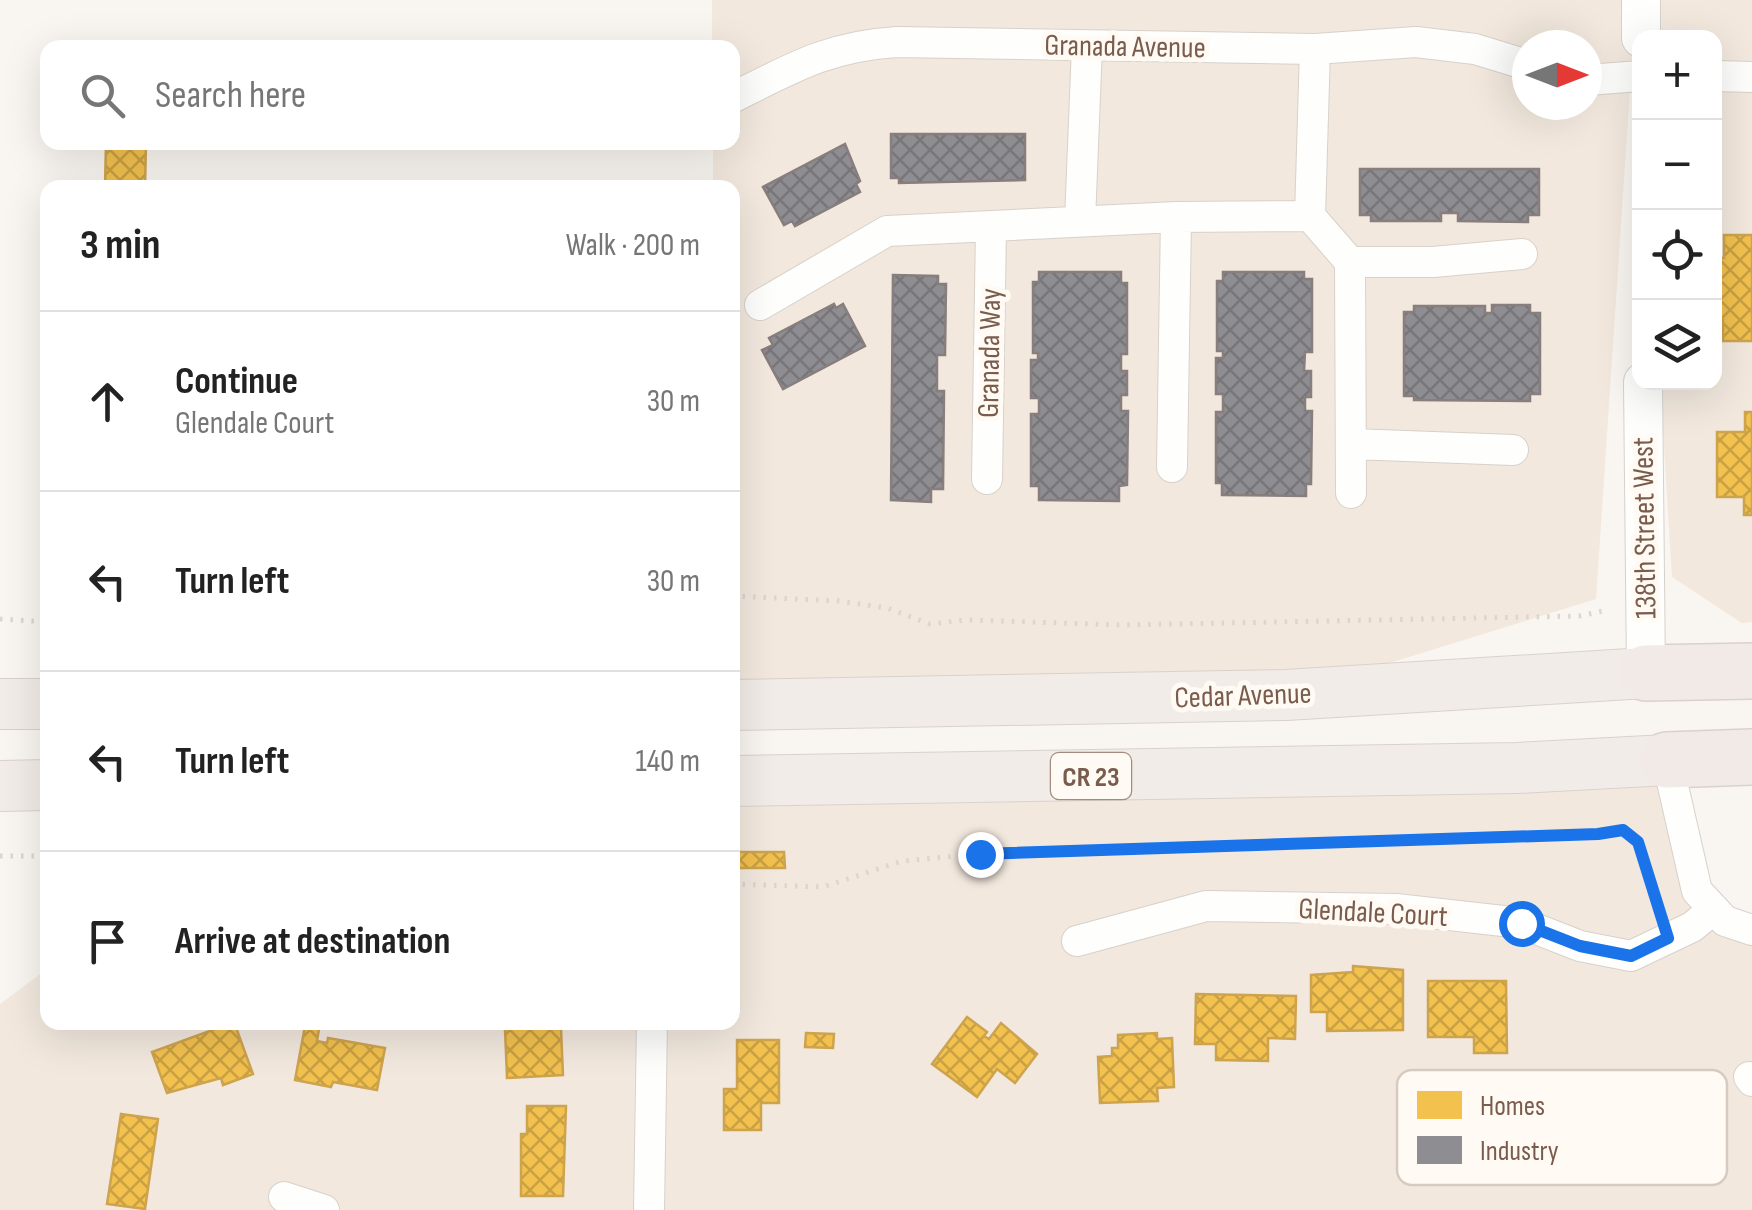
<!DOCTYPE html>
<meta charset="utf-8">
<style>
body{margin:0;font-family:"Sofia Sans Condensed",sans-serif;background:#f2f2f2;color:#222}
.controls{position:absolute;right:30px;top:30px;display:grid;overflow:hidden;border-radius:20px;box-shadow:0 10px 40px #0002}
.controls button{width:90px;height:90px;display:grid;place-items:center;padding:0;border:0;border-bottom:2px solid #e0e0e0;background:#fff;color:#222;font:50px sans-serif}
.compass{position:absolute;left:1512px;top:30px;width:90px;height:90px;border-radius:50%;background:#fff;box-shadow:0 10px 40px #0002;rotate:90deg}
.stop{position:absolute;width:30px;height:30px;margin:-22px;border:8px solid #1a73e8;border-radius:50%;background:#fff}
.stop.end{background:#1a73e8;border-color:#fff;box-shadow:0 2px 10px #0008}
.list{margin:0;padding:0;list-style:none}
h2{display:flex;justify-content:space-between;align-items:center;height:130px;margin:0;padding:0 40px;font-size:42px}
h2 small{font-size:32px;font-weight:400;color:#767676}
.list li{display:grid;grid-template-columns:65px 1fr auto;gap:30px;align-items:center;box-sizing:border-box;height:180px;padding:0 40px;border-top:2px solid #e0e0e0}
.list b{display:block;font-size:38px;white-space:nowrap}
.list p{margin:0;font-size:32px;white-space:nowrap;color:#767676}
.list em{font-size:32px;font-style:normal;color:#767676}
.icon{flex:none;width:55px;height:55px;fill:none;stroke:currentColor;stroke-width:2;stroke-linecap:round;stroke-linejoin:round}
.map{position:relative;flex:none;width:1752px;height:1210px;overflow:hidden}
.search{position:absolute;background:#fff;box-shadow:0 10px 40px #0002;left:40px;top:40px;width:700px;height:110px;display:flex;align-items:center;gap:25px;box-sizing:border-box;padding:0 35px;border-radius:20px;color:#767676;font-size:38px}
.panel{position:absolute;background:#fff;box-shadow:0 10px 40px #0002;left:40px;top:180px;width:700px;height:850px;border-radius:20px}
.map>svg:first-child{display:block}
.residential{fill:#f2e8de;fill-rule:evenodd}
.homes{fill:url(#homes-cross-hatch);stroke:#cea34e;stroke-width:2.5}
.industry{fill:url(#industry-cross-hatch);stroke:#877e7d;stroke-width:2.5}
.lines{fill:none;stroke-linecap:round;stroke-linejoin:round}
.minor-casing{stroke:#d7d1cb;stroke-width:32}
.tertiary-casing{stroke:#d7d1cb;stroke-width:40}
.trunk-casing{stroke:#dad1cc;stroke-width:52}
.motorway-casing{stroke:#dad1cc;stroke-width:58}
.path{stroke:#dcd5d0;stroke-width:5;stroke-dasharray:2.5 8;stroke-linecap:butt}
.minor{stroke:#fefefd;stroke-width:30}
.tertiary{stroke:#fefefd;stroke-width:38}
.trunk{stroke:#f2ece8;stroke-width:50}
.motorway{stroke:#f2eae7;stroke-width:55}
.route{stroke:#1a73e8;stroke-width:12}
.labels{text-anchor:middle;stroke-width:10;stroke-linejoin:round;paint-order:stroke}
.shield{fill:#fffaf3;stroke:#a28b7f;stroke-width:2.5}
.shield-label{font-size:28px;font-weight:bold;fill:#7a5c4d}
.street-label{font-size:30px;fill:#7a5c4d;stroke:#fffaf3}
.key{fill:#fffaf3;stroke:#d7cbc1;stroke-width:2.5}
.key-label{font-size:28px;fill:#7a5c4d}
</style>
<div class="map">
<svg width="1752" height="1210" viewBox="0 0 1752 1210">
<defs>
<pattern id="homes-cross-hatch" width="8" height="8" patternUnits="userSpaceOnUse" patternTransform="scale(2.5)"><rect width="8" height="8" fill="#f2c14e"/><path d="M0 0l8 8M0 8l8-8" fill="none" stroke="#c9a043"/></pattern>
<pattern id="industry-cross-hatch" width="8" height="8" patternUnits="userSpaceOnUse" patternTransform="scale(2.5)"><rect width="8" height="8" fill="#8d8d92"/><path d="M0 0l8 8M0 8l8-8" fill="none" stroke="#787679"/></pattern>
</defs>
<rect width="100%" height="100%" fill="#f9f5f0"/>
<!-- residential -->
<path class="residential" d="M712,0H1636L1596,599L1286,695L733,705L732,188L713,187V143L732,142V48L712,47ZM1527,45H1587V105H1527Z
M1641,0H1752V622L1742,623L1672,577L1660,383L1714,382V38H1641Z
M1667,760L1698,891L1752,929V1210H0V1004L47,969L48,1022H732L733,778Z"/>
<!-- homes -->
<path class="homes" d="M106,142H146L145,188H105Z
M1724,235H1752V341H1723V320H1714L1715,258H1724Z
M1745,412H1752V515H1744V497H1717V432H1745Z
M732,852H784L785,868H732Z
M1353,966L1403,970V1030L1327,1031V1012H1311V975L1353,972Z
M1428,981H1506L1507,1053H1474V1037H1428Z
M1196,994L1296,996L1295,1039L1268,1038V1061L1216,1060V1044H1195Z
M967,1017L987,1032L984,1036L989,1039L1001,1023L1037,1054L1015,1083L997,1069L977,1097L932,1064Z
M234,1022L253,1074L223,1085L221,1078L167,1093L152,1052Z
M517,1022H552L553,1029H561L563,1075L507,1078L505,1029L517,1028Z
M305,1026L319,1029L317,1041L327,1043L328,1038L385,1048L377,1090L333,1082L331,1087L295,1080Z
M806,1033L834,1034L833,1048L805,1047Z
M1157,1033V1039L1172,1038L1174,1087L1157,1088L1158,1101L1100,1103L1098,1057L1112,1056V1048H1118V1035Z
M737,1040H779V1103H761V1130H724V1089H737Z
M527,1106H566L563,1196H521V1134H527Z
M121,1114L158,1119L145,1209L107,1204Z"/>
<!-- industry -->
<path class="industry" d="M891,134H1025V180L899,183V178H891Z
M845,144L860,181L856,184L860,192L795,226L792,221L784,225L763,187Z
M1360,169H1539V215H1528V222L1458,221V213H1441V221H1371V215H1360Z
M1039,272H1121V283H1127V354H1121V371H1127V395H1121V411H1128L1127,485L1119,486V501L1039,500V486H1031V414H1039V398H1031V360H1038V353H1033V282H1039Z
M1223,272H1304V279H1312V352H1305L1304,371H1311V397H1305V411H1312L1311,484H1306V496L1222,495V483H1216V412H1223V394H1216V358H1223V351H1217V281H1223Z
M893,275L938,276V284H946L945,355H937V391H944L943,489H931V502L891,500Z
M834,304L836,308L843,304L865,346L783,389L762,350L773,345L769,338Z
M1492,305H1530V313H1540V394H1530V401L1414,400V396H1404V312H1414V306H1485V313H1492Z"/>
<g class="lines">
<!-- minor casing -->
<g class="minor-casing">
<path id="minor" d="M1714,76L1752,77
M1587,80L1640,76
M732,98C792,68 829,46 897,42L1315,49L1416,42L1475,49L1527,65
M1310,216L1315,49
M1080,221L1087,46
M1350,262L1351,493
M760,305L887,231L1176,217L1310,216L1350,262H1433L1522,254
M1352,444L1513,450
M1172,467L1176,217
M987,479L991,228
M1667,760L1697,891L1725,921L1752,930
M1077,941L1206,906L1396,909L1521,923L1580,946L1631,956L1692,927L1714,909
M1749,1077L1752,1081
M284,1197L324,1210
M649,1210L652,1022"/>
</g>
<!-- tertiary casing -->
<g class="tertiary-casing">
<path id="tertiary" d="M1641,38V0
M1643,382L1646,673"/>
</g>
<!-- trunk casing -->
<g class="trunk-casing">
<path id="trunk" d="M0,704H48
M732,705L1286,695L1646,673
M732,781L1517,768L1667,760
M0,786L48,785"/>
</g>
<!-- motorway casing -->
<g class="motorway-casing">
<path id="motorway" d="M1646,673L1752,671
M1667,760L1752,757"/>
</g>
<!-- path -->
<path class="path" d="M732,596L839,601L887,608L930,624L966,620L1123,625L1579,616L1603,611
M0,619L48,622
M0,856H48
M732,884L823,887L902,861L980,854L1598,835L1623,830L1638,842L1660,910"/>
<!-- minor -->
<use href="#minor" class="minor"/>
<!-- tertiary -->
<use href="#tertiary" class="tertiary"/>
<!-- trunk -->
<use href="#trunk" class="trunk"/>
<!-- motorway -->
<use href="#motorway" class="motorway"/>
</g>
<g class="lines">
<!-- route -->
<path class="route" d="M980,854L1598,834L1623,830L1638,842L1668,938L1631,956L1580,946L1521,923"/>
</g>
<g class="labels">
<!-- shield labels -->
<rect class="shield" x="1051" y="753" width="80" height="46" rx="8"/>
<g class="shield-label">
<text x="1091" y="786">CR 23</text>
</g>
<!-- street labels -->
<g class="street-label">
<text transform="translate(1125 46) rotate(1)" y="10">Granada Avenue</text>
<text transform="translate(989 353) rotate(-89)" y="10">Granada Way</text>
<text transform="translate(1644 528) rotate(-91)" y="10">138th Street West</text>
<text transform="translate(1243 695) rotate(-2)" y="10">Cedar Avenue</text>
<text transform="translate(1373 912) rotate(3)" y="10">Glendale Court</text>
</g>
</g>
<!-- legend -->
<rect x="1397" y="1070" width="330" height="115" rx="15" class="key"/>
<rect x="1417" y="1091" width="45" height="28" fill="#f2c14e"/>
<rect x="1417" y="1136" width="45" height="28" fill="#8d8d92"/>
<g class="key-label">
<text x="1480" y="1115">Homes</text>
<text x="1480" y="1160">Industry</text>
</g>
</svg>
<div class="controls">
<button>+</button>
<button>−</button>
<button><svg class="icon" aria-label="locate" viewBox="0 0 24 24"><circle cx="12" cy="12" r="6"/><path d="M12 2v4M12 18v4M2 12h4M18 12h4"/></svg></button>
<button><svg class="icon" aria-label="layers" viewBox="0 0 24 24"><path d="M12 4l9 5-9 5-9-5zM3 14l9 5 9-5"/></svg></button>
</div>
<svg class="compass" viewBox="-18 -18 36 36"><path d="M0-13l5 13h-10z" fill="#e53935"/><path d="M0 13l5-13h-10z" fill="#767676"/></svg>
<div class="stop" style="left:1521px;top:923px"></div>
<div class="stop end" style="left:980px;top:854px"></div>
<div class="search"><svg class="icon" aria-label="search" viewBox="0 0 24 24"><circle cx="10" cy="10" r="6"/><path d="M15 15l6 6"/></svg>Search here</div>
<section class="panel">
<h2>3 min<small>Walk · 200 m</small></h2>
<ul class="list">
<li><svg class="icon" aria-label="ahead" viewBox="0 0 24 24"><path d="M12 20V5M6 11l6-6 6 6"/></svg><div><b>Continue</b><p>Glendale Court</p></div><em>30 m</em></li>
<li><svg class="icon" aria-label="left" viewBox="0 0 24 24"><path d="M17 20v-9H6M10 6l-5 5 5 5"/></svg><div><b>Turn left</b></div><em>30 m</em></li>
<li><svg class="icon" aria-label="left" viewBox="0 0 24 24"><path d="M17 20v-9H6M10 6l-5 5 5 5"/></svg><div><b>Turn left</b></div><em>140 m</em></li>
<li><svg class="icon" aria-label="arrive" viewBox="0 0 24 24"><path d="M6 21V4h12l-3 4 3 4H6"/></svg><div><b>Arrive at destination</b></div></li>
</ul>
</section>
</div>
